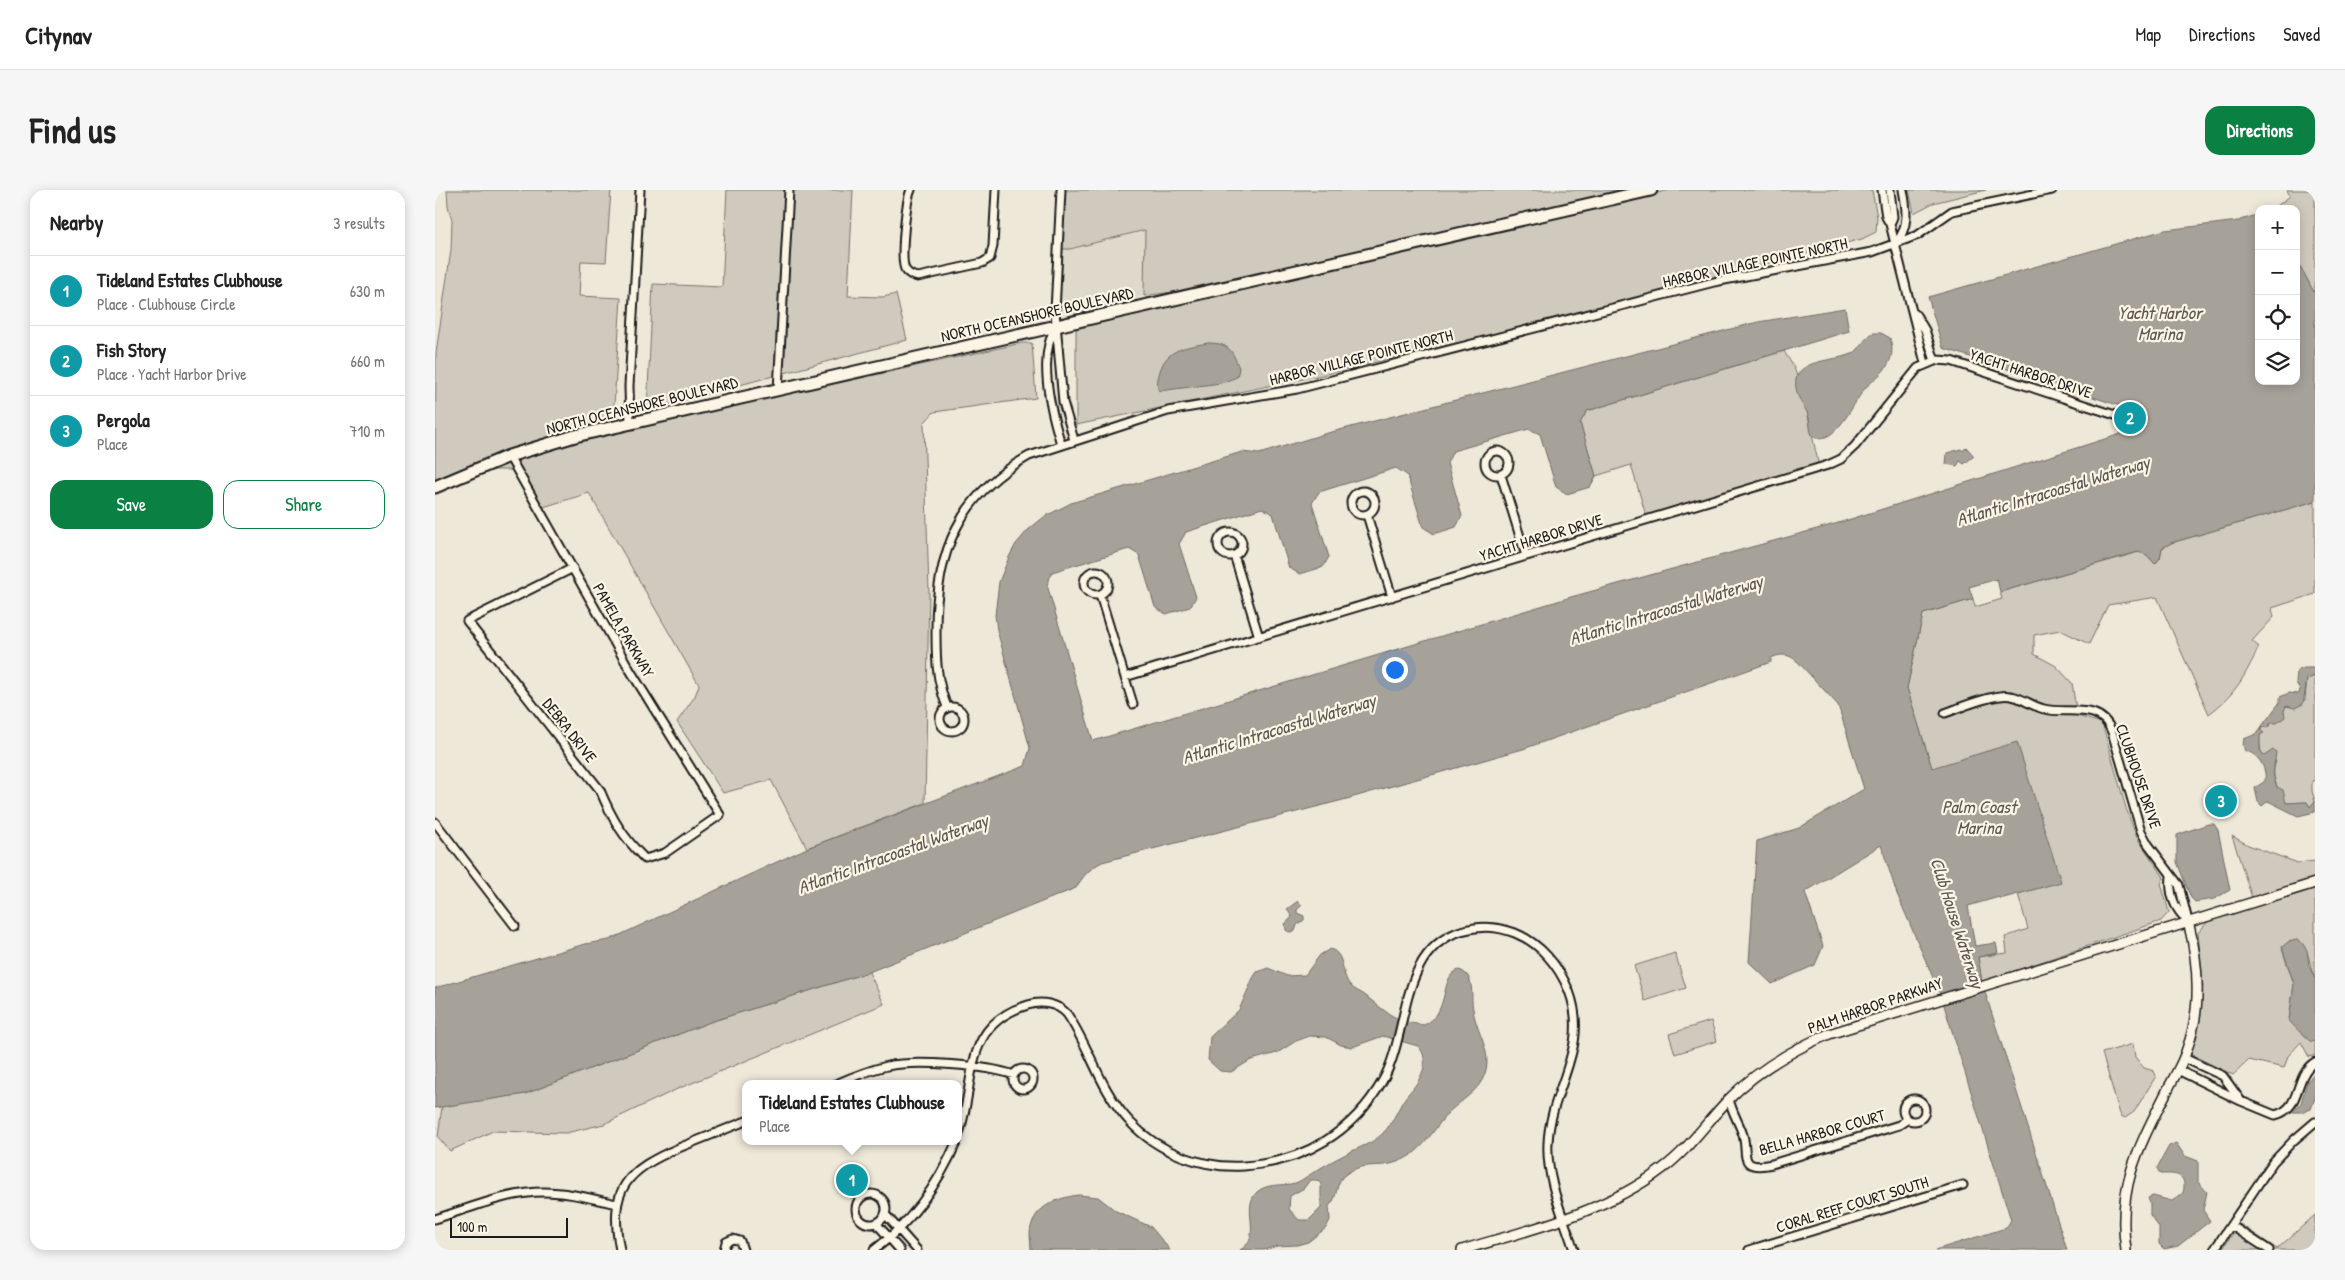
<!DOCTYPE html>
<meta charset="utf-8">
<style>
body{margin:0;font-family:"Patrick Hand",sans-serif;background:#f6f6f6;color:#222}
.controls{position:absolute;right:15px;top:15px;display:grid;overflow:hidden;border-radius:10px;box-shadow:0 2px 12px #0003}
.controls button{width:45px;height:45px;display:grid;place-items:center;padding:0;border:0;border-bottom:1px solid #e0e0e0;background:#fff;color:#222;font:25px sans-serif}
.scale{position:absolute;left:15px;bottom:12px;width:118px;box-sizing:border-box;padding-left:5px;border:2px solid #1c1c1c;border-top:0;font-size:14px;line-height:18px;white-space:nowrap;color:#1c1c1c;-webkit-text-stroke:4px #fcf5e5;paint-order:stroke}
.you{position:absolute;left:959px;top:479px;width:18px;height:18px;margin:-12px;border:4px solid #fff;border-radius:50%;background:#1a73e8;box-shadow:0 0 0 8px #1a73e833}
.badge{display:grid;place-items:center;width:32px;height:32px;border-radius:50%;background:#0b8043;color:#fff;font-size:16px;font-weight:700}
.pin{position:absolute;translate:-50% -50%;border:2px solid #fff;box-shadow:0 1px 5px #0006}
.popup{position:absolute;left:307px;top:890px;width:220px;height:65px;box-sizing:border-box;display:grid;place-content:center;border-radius:10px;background:#fff;filter:drop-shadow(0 1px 4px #0005);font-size:16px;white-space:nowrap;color:#767676}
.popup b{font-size:19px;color:#222}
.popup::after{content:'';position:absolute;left:50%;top:100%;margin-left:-10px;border:10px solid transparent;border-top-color:#fff}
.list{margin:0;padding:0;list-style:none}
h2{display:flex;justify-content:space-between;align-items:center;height:65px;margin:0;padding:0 20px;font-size:21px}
h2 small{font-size:16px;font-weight:400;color:#767676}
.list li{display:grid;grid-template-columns:32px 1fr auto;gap:15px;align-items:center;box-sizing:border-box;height:70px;padding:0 20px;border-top:1px solid #e0e0e0}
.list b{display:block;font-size:19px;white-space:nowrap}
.list p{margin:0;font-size:16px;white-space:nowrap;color:#767676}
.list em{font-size:16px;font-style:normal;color:#767676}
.actions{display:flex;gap:10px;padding:15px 20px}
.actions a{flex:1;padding:11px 0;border:1px solid #0b8043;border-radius:15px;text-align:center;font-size:18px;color:#0b8043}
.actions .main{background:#0b8043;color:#fff}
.icon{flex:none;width:28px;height:28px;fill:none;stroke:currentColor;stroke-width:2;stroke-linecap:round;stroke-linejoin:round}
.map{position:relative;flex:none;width:1880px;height:1060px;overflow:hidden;border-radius:15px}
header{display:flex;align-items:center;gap:30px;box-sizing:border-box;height:70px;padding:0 25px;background:#fff;border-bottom:1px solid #e0e0e0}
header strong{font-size:24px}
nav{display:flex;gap:28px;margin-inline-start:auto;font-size:18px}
.intro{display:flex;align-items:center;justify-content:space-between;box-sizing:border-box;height:120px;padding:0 30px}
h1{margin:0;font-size:35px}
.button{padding:12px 22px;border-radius:15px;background:#0b8043;color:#fff;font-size:18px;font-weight:700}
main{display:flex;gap:30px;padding:0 30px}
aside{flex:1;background:#fff;border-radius:15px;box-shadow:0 2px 12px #0003}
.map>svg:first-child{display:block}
.built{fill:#ded9cb}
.green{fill:#cfcabd;stroke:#76736c}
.water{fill:#a7a299;stroke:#6f6c67;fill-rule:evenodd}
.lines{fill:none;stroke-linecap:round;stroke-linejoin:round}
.minor-casing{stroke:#1c1c1c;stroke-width:11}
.tertiary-casing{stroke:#1c1c1c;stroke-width:12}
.primary-casing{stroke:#1c1c1c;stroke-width:15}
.minor{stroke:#fcf5e5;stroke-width:7}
.tertiary{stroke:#fcf5e5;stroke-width:9}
.primary{stroke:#fcf5e5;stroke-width:11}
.labels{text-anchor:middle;stroke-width:4.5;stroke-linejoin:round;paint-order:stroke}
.street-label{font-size:16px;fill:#1c1c1c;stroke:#fcf5e5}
.water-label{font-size:18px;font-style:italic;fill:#5b5854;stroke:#fcf5e5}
</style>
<header>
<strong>Citynav</strong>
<nav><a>Map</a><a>Directions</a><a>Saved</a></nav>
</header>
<div class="intro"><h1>Find us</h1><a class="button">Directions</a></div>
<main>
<aside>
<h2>Nearby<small>3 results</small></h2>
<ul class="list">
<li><span class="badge" style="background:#0f9aa8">1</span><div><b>Tideland Estates Clubhouse</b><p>Place · Clubhouse Circle</p></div><em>630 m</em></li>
<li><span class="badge" style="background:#0f9aa8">2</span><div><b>Fish Story</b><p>Place · Yacht Harbor Drive</p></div><em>660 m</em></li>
<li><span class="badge" style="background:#0f9aa8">3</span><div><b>Pergola</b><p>Place</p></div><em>710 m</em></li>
</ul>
<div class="actions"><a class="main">Save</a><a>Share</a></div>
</aside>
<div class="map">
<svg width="1880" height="1060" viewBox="0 0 1880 1060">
<rect width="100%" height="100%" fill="#eee8d9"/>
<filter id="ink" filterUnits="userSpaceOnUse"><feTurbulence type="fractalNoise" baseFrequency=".02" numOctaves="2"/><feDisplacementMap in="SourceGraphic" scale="10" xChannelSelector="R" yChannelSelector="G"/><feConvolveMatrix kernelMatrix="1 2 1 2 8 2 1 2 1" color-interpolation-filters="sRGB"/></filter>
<g filter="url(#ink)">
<!-- built -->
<path class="built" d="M710,40L709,106L636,125L627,121L622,112L625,59H635Z"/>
<!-- green -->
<path class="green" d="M12,0H176L171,72L146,71L144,106L186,108L178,230L137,239L0,292L1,163L16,60L17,30L13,16Z
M292,0H418L413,106L448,107L461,104L472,150L212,220L218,94L287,97Z
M630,0H1198L765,98L709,106L710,40L635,59H625Z
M1235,0H1437L1442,27L1441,42L1427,49L1076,140L883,186L641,235V139L767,106Z
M1474,0H1551L1498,13L1479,23Z
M1852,0H1880V104L1861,69V19H1838L1855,6Z
M587,153H597L601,208L499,222L489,233L494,403L490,613L372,658L336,590L288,603L242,532L260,506L264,495L154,303L105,318L81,280H51L141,250Z
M1349,161C1353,168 1361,179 1362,187C1364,200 1362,207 1371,217L1385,281L1213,332L1196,275L1161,286L1145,233L1152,221Z
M1880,311V404L1837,418L1839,427L1817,451L1824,457C1809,487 1802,503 1774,524L1722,407L1673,415L1654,454L1625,440L1599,445V464L1621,476L1637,493L1642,526L1667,533L1691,618L1702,648L1727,684L1729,688L1726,693L1734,722L1726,731L1547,792L1543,767L1572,763L1570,747L1593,739L1583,704L1626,691L1497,578L1472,498L1488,424L1538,409L1540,417L1567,409L1565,402L1704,362L1712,365L1720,374L1725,368L1727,358L1736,353Z
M1880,486V590L1877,591V601L1880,611L1875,617L1872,612L1851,613C1843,600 1835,587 1841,571L1828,566C1824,559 1823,543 1828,536L1833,537L1851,516L1870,510L1872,489Z
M1797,646L1813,655L1863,673L1880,671V689L1817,708Z
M1880,698V789C1874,778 1875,755 1862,750L1847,759L1859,794L1854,830L1871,847L1880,852V865L1874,867L1866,852L1853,866L1849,878L1814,870L1798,885L1755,864L1761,845L1768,795L1763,743L1773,731Z
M1240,763L1251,798L1210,811L1199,776Z
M434,782L449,814L240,900L169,934L131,943L58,941L15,961L3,947L7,916L90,904L275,832Z
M1276,831L1282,851L1240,864L1234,844Z
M1698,854L1700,867L1709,878L1719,881L1721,886L1699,922L1690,928L1686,926L1684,921L1667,863Z
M1880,1025V1060H1786L1805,1034L1842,1059Z"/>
<!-- water -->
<path class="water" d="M1824,24V191H1861V69L1880,104V311L1736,353L1727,358L1725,368L1720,374L1712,365L1703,362L1565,402L1562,389L1534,397L1538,409L1488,424L1472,498L1497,578L1582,552L1626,692L1565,709L1564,707L1533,716L1540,756L1561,753L1563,763L1543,767L1547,792L1505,804L1462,704L1446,655L1370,702L1388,756L1380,775L1337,794L1314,772L1322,651L1364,638L1429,599L1403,515L1363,472C1354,464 1347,463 1336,468V472L1088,559L908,610L667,672C654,679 648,686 641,698L434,782L275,832L90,904L0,918V798L150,754L174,750L372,658L590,576L595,558L562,440L560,425L564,392L574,367L581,354L593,340L609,327L636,313L807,262L824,264L889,244L1323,132L1410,118L1414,141L1152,221L1145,233L1161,286L1155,297L1132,304L1121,297L1105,244L1094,239L1018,261L1012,273L1027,326L1021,337L999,344L988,337L972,285L961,278L884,302L877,313L894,367L888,377L865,384L854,378L838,324L827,318L751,342L744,354L761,407L755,417L731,424L720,417L704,365L694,359L617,382L612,395L658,551L1136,407L1400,334L1708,237L1707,232L1712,230L1710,224L1508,158L1493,107L1730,40L1803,31Z
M1438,143H1446L1455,148C1457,155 1458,163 1455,170C1450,184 1436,190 1428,201C1419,213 1403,248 1385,248C1373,248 1376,237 1374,228C1372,219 1367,216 1364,208C1348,168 1394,173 1417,164C1425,160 1429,148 1438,143Z
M773,153C794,153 797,160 804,178L802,187L786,193L724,201C721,195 723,188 725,181C732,158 752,157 773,153Z
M1531,257L1539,266L1529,274L1525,271L1522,276L1511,274L1512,263L1526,259L1528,261Z
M1869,478H1880V486L1872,489L1868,514L1860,518L1851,516L1849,521L1850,527L1842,533H1836L1832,538L1828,537L1825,540L1829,543L1825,545V560L1829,566L1838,560L1841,562L1838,584L1842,597L1848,600L1851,613L1872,612L1875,617L1880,611V622L1863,626L1833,611L1827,616L1823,612L1820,598L1830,591C1832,578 1823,563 1810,561L1808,555L1809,549L1821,544L1845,512V507L1854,503L1864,504L1865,499L1861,493L1862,481Z
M1773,634H1779L1783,640L1795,700L1779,709L1760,712L1756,708L1742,672V645Z
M863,711L867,715L862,720V723L869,726V730L862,735L860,741L854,742L851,740L850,734L857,727L852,719Z
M1862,750L1866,752L1872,760L1874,776L1880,789V852L1875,851C1871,848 1855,833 1854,830L1859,794L1847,757L1853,752Z
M895,759C911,764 905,783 915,795C919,800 926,802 931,806C952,823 961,832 989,835C1016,823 1004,785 1024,780C1041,785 1035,805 1038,819C1040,838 1053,855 1052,874C1049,900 1029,907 1013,923C996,942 988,963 962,972C943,979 929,971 911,984C899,992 904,1008 894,1016L895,1030L891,1038L873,1052L862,1055L842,1056L829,1060H805C829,1047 805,1018 822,1002C834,991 853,998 865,991C880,981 895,972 911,964C924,957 937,954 947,944C960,932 963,915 974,903C985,891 997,871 983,856L948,846L917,857L906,855L891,847L875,846L861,851L842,863L816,870L796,882L785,881L773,870L775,847L804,820L818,788L822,782L833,778L852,786L870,785L885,765ZM875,990H882L886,994V1018L874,1030H864L854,1019L855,1006L869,998Z
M1549,799L1632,1060H1500L1571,1038L1576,1030L1508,812Z
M1880,882V908L1876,919L1869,922H1858L1866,913L1872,892Z
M1741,953L1750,966L1763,971V992L1772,1002L1768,1020L1775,1031L1743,1056L1729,1059L1724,1054V1037L1715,1025V1013L1713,1008L1718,1006L1737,1011L1748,1003C1753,982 1739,984 1725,984L1722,978L1734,956Z
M643,1005L663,1007L681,1021L716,1037L735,1060H596C596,1055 595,1049 595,1044C596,1018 621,1008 643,1005Z"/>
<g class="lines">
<!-- minor casing -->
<g class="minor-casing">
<path id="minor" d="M476,0C471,10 465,69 470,79C473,84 477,86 483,87L547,73L555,68L558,56L561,0
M626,0L620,122L628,212L639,250
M1447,0L1451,27L1455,34L1490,173
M1455,0L1458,27L1455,34
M1461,53C1474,37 1472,20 1468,0
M1481,125L1490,140L1500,171
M621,136C602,167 616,222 626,254
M343,200L354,0
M195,234L194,196L205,0
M1050 273a12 12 0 1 1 24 0a12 12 0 1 1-24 0Z
M74,266L195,480L285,625L230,663L210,669C188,647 177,629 165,600L32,431L138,378
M1066,285L1091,366
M916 313a12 12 0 1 1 24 0a12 12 0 1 1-24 0Z
M932,325L957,407
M783 354a12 12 0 1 1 24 0a12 12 0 1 1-24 0Z
M799,365L824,447
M649 393a12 12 0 1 1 24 0a12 12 0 1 1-24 0Z
M665,405L698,514
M690,487L1393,275L1406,269L1420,256L1483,178L1502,170L1516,171L1683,226
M505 529a12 12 0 1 1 24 0a12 12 0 1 1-24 0Z
M512,517C501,489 501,469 501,439C501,362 524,305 594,266L733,221L862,199L1279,92L1437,62L1483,45L1517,21L1617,0
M1510,523C1527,517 1547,508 1565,506C1583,503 1593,515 1609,519C1633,525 1665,511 1677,542L1706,641L1713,654L1744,695L1753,731
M0,632L80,736
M1736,686C1734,704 1739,719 1753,731
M1749,868L1788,886L1806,911
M578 889a10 10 0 1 1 20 0a10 10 0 1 1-20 0Z
M1743,880L1806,911L1840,925C1868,919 1858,885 1880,872
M401,894C417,887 434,880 452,876C481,870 551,875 579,885
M1294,909C1297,922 1303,931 1307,942C1315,961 1300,982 1337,974L1464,935L1473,929
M1468 920a11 11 0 1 1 22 0a11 11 0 1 1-22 0Z
M523,947C542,893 525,835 593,815C606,811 622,813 632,824C656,859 664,899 695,932C723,962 768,979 809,976C868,972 918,943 948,890C975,842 963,761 1026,741C1045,735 1062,736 1080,743C1105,753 1124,776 1134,801C1156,858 1115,899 1113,953C1111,989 1128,1026 1139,1060
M421 1019a15 15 0 1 1 30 0a15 15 0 1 1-30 0Z
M450,1024L482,1060
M0,1029C36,1018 71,1002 109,1002C134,1002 158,1009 182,1014
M441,1033L465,1060
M1797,1036L1834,1060
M185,1060C173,999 191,980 246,957C268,948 289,940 311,931
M289,1060L291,1052L298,1049L305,1051L308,1060
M439,1060C476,1033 504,993 522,951
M1314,1060L1528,995
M1779,1060L1838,972L1859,950L1880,932"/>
</g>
<!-- tertiary casing -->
<g class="tertiary-casing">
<path id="tertiary" d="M1027,1060C1096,1039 1169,1023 1227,979C1253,960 1271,933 1293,910C1321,881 1357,860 1394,844L1880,693
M1691,1060C1681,995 1706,953 1734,897C1740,885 1748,873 1752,859C1767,818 1764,774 1753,731"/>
</g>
<!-- primary casing -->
<g class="primary-casing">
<path id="primary" d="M0,297L74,266L140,246L1216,0"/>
</g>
<!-- minor -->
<use href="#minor" class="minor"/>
<!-- tertiary -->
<use href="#tertiary" class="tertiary"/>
<!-- primary -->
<use href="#primary" class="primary"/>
</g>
</g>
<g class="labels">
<!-- street labels -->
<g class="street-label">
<text transform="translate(1320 72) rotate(-12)" y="6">HARBOR VILLAGE POINTE NORTH</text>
<text transform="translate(602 124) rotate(-13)" y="6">NORTH OCEANSHORE BOULEVARD</text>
<text transform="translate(926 167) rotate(-14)" y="6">HARBOR VILLAGE POINTE NORTH</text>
<text transform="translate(1596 183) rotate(18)" y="6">YACHT HARBOR DRIVE</text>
<text transform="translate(207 215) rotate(-14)" y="6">NORTH OCEANSHORE BOULEVARD</text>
<text transform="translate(1106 347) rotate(-17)" y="6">YACHT HARBOR DRIVE</text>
<text transform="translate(189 440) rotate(60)" y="6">PAMELA PARKWAY</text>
<text transform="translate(135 540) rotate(52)" y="6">DEBRA DRIVE</text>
<text transform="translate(1704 586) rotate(71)" y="6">CLUBHOUSE DRIVE</text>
<text transform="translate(1440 815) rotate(-19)" y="6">PALM HARBOR PARKWAY</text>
<text transform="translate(1387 942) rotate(-16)" y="6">BELLA HARBOR COURT</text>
<text transform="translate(1417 1014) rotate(-17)" y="6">CORAL REEF COURT SOUTH</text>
</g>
<!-- water labels -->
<g class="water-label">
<text x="1725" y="129">Yacht Harbor<tspan x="1725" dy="21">Marina</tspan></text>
<text transform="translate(1618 301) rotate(-17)" y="6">Atlantic Intracoastal Waterway</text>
<text transform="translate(1231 420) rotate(-17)" y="6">Atlantic Intracoastal Waterway</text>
<text transform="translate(844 539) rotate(-17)" y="6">Atlantic Intracoastal Waterway</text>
<text x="1544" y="623">Palm Coast<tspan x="1544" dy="21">Marina</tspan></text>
<text transform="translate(458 664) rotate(-20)" y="6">Atlantic Intracoastal Waterway</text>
<text transform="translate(1522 733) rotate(72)" y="6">Club House Waterway</text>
</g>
</g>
</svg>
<div class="controls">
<button>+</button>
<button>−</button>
<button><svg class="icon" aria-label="locate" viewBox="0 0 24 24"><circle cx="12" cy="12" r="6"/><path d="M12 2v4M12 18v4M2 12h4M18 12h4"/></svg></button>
<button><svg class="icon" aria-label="layers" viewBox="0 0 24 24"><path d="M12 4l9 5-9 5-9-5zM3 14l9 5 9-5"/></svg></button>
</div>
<div class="scale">100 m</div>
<div class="you"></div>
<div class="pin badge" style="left:417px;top:990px;background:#0f9aa8">1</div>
<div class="popup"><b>Tideland Estates Clubhouse</b>Place</div>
<div class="pin badge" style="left:1695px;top:228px;background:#0f9aa8">2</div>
<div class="pin badge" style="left:1786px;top:611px;background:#0f9aa8">3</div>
</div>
</main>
